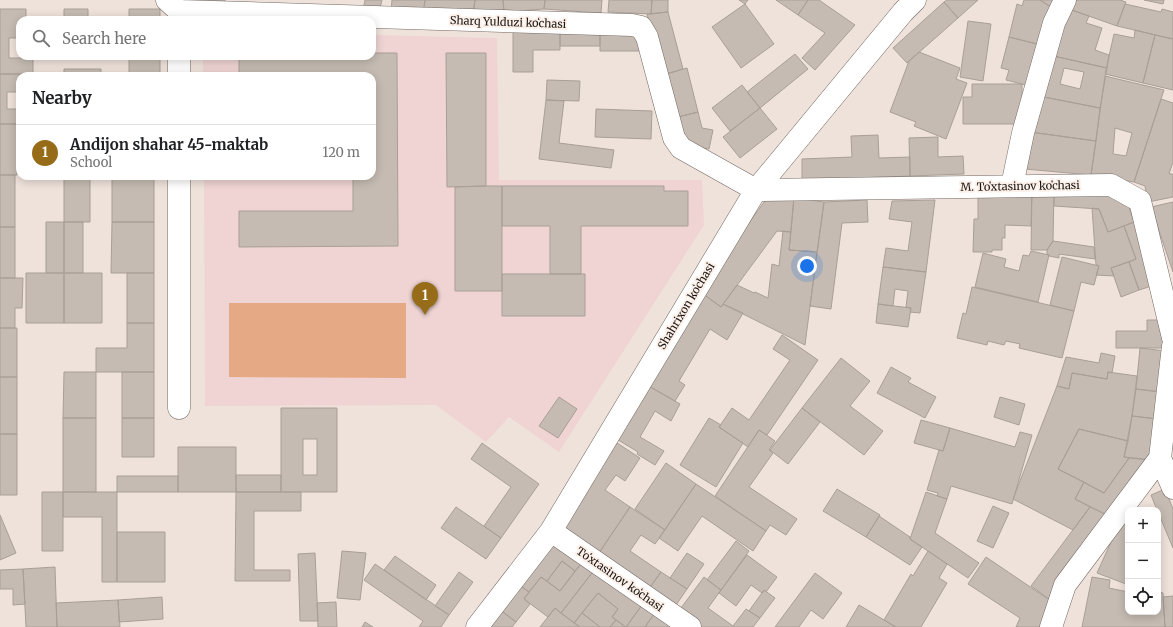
<!DOCTYPE html>
<meta charset="utf-8">
<style>
body{margin:0;font-family:Merriweather,serif;background:#f6f6f6;color:#202124}
.controls{position:absolute;right:12px;bottom:12px;display:grid;overflow:hidden;border-radius:8px;box-shadow:0 2px 10px #0003}
.controls button{width:36px;height:36px;display:grid;place-items:center;padding:0;border:0;border-bottom:1px solid #e0e0e0;background:#fff;color:#202124;font:20px sans-serif}
.you{position:absolute;left:807px;top:266px;width:14px;height:14px;margin:-10px;border:3px solid #fff;border-radius:50%;background:#1a73e8;box-shadow:0 0 0 6px #1a73e833}
.badge{display:grid;place-items:center;width:26px;height:26px;border-radius:50%;background:#976c19;color:#fff;font-size:13px;font-weight:700}
.pin{position:absolute;translate:-50% -33px;filter:drop-shadow(0 1px 2px #0008)}
.pin::after{content:'';position:absolute;top:21px;width:14px;height:12px;background:inherit;clip-path:polygon(0 0,100% 0,50% 100%)}
.list{margin:0;padding:0;list-style:none}
h2{display:flex;justify-content:space-between;align-items:center;height:52px;margin:0;padding:0 16px;font-size:17px}
h2 small{font-size:13px;font-weight:400;color:#757577}
.list li{display:grid;grid-template-columns:26px 1fr auto;gap:12px;align-items:center;box-sizing:border-box;height:56px;padding:0 16px;border-top:1px solid #e0e0e0}
.list b{display:block;font-size:15px;white-space:nowrap}
.list p{margin:0;font-size:13px;white-space:nowrap;color:#757577}
.list em{font-size:13px;font-style:normal;color:#757577}
.icon{flex:none;width:22px;height:22px;fill:none;stroke:currentColor;stroke-width:2;stroke-linecap:round;stroke-linejoin:round}
.map{position:relative;flex:none;width:1173px;height:627px;overflow:hidden}
.search{position:absolute;background:#fff;box-shadow:0 2px 10px #0003;left:16px;top:16px;width:360px;height:44px;display:flex;align-items:center;gap:10px;box-sizing:border-box;padding:0 14px;border-radius:12px;color:#757577;font-size:15px}
.panel{position:absolute;background:#fff;box-shadow:0 2px 10px #0003;left:16px;top:72px;width:360px;height:108px;border-radius:12px}
.map>svg:first-child{display:block}
.education{fill:#efd4d3}
.green{fill:#e5a985}
.building{fill:#c5bbb2;stroke:#a99f96;fill-rule:evenodd}
.lines{fill:none;stroke-linecap:round;stroke-linejoin:round}
.minor-casing{stroke:#736963;stroke-width:23}
.minor{stroke:#fff;stroke-width:22}
.labels{text-anchor:middle;stroke-width:4;stroke-linejoin:round;paint-order:stroke}
.street-label{font-size:11px;fill:#1a1614;stroke:#fcf0e8}
</style>
<div class="map">
<svg width="1173" height="627" viewBox="0 0 1173 627">
<rect width="100%" height="100%" fill="#efe2db"/>
<!-- education -->
<path class="education" d="M372,35L497,38L499,180H702L704,225L559,452L509,417L486,442L436,405L205,406L204,176H372V76H203V56H372Z"/>
<!-- green -->
<path class="green" d="M229,303H406V378L229,377Z"/>
<!-- building -->
<path class="building" d="M184,0H225V4L183,2Z
M365,0H382L380,8L364,5Z
M392,0H425L423,14L391,10Z
M425,0H475L473,14H423Z
M475,0H503L504,12L473,14Z
M503,0H545L544,9L504,12Z
M545,0H602L601,13L544,9Z
M609,0H652L651,14L608,12Z
M652,0H668V12L651,14Z
M739,0H748L745,4Z
M776,0H808L798,15Z
M808,0H819L855,25L815,70L802,58L825,33L798,15Z
M947,0H978L958,18L944,2Z
M1024,0H1040L1051,7L1041,45L1009,37L1017,4L1022,6Z
M1040,0H1055L1051,7Z
M1069,0H1120L1126,2L1117,26L1066,8Z
M1144,0H1164L1163,4Z
M944,2L958,18L907,63L893,48Z
M745,4L774,44L741,68L712,27Z
M1125,4L1161,12L1162,9L1173,12V39L1117,26Z
M1066,8L1089,16L1086,23L1102,28L1095,50L1109,55L1107,68L1049,55Z
M0,9H26V20H20V38H9V58H33V74H0Z
M64,9H88V20H64Z
M129,9H160V20H129Z
M668,12L683,69L663,75L647,14Z
M968,21L991,24L983,81L960,77Z
M560,30H600V46H560Z
M560,30V50H533V72H513V31Z
M600,30H640V51H600Z
M1135,30L1155,35L1143,83L1105,74L1114,34L1134,38Z
M1155,35L1173,39V90L1143,83Z
M1009,37L1041,45L1030,86L1006,80L1009,70L1001,68Z
M919,52L960,68L956,79L967,83L946,139L914,126L916,122L890,112L909,61Z
M372,53H397L398,246L239,247V211H353V176H372V76H239V56H372Z
M446,53H486V186L447,187Z
M795,54L808,69L760,108L747,92Z
M1049,55L1107,68L1100,108L1039,96ZM1064,68L1084,72L1080,89L1060,84Z
M64,56H88V58H64Z
M129,56H160V74H129Z
M687,68L698,112L674,118L663,75Z
M64,69H101V76H64Z
M0,74H33V76H20V92H7V109H20V124H0Z
M1105,76L1164,90L1134,182L1091,175ZM1115,128L1132,133L1126,156L1113,154Z
M547,80L580,81L579,101L546,100Z
M972,84H1022V124H963V97H972Z
M742,85L760,108L730,131L712,108Z
M1039,96L1100,108L1096,141L1030,132Z
M1161,99L1173,103V162L1169,174H1173V197L1148,202L1145,186L1134,182Z
M546,100L564,101L559,143L614,150L611,168L539,159Z
M760,108L777,129L740,158L723,137Z
M596,109L652,111L651,139L595,137Z
M698,112L702,128L713,130L709,149L681,144L674,118Z
M0,124H17V175H0Z
M1030,132L1096,141L1091,175L1025,169Z
M878,135L879,158L910,157V176L802,180V159L852,157L851,136Z
M938,137V157L963,156L964,174L910,176L909,138Z
M0,175H15V227H0Z
M64,176H90V222H64Z
M112,176H154V222H112Z
M486,186H502V291H455V187Z
M502,186H664V191H688V226H581V274H550V226H502Z
M978,188L1032,189L1031,226L1005,225V238H1002V250H992V252H973L974,219H978Z
M1032,189L1054,190L1053,241L1047,250H1031Z
M1054,190L1091,192L1126,199L1134,222L1108,232L1099,209L1054,206Z
M770,194L794,196L791,232L777,231L721,307L699,291Z
M794,198L824,202L817,252L789,250Z
M867,200L868,222L842,223L831,309L810,306L824,202Z
M935,200L926,272L883,267L886,248L908,251L912,222L889,219L892,201Z
M1173,202V272L1151,207Z
M1092,208L1099,209L1108,232L1124,226L1136,259L1111,268L1114,276L1096,275L1099,266L1096,265Z
M46,222H64V273H46Z
M64,222H83V273H64Z
M112,222H154V273H111Z
M1134,222L1158,284L1139,290L1129,262L1136,259L1124,226Z
M0,227H15V278H0Z
M783,231L791,232L789,250L817,252L805,345L723,304L737,285L754,293L755,292L768,298L772,264L779,266Z
M1053,241L1094,247L1095,259L1059,254V258L1049,256V255L1047,254V250Z
M1031,251L1049,255L1038,302L975,287L983,253L1006,259L1004,267L1019,271L1023,255L1029,256Z
M1062,257L1099,266L1094,285L1081,282L1074,311L1050,305Z
M1129,262L1139,290L1121,297L1111,268Z
M883,267L926,272L920,313L910,312L911,308L906,307L908,291L895,289L893,306L878,304Z
M26,273H64V323H26Z
M64,273H102V323H64Z
M127,273H154V323H127Z
M502,274H585V316H502Z
M0,278H23L22,308H15V328H0Z
M972,287L1074,311L1062,358L1019,348L1020,344L1006,341L1004,345L988,341L987,345L957,338L963,313L966,314Z
M702,293L721,307L723,304L743,313L727,340L710,329L679,381L685,385L675,401L647,385Z
M878,304L911,308L908,327L876,323Z
M1147,320H1166V348H1116V331H1147Z
M127,323H154V372H96V348H127Z
M0,328H17V377H0Z
M782,335L818,360L767,435L759,430L748,447L719,427L732,408L749,420L790,360L773,349Z
M1140,348L1166,351L1161,392L1136,389Z
M1101,353L1115,356L1112,373L1108,372L1107,379L1072,373L1069,389L1057,386L1066,357L1099,363Z
M841,358L870,381L850,406L883,431L864,455L802,408Z
M891,367L911,378L908,382L936,397L925,418L877,393Z
M64,372H96V418H63Z
M122,372H154V418H122Z
M1108,372L1137,376L1132,416L1128,441L1079,429L1058,469L1084,482L1075,499L1090,507L1073,530L1013,499L1057,386L1069,389L1072,373L1107,379Z
M0,377H17V434H0Z
M647,385L680,404L671,421L655,411L640,437L664,451L655,465L637,454L638,452L615,438Z
M1136,389L1161,392L1158,419L1132,416Z
M559,397L577,409L558,438L539,426Z
M1000,397L1025,404L1019,425L994,417Z
M281,408H337V492H281ZM303,439H317V475H303Z
M802,408L820,422L788,464L770,450Z
M1132,416L1158,419L1153,460L1124,457Z
M63,418H96V492H63Z
M122,418H154V457H122Z
M709,418L721,425L719,427L743,443L716,487L680,465Z
M921,420L950,428L943,451L914,443Z
M950,428L1015,447L1020,432L1032,435L1012,504L951,486L947,499L937,496L938,493L927,490L939,450L943,451Z
M1079,429L1128,441L1124,457L1129,458L1104,493L1058,469Z
M759,430L775,441L769,450L773,453L749,487L797,519L786,535L770,525L766,531L715,496Z
M0,434H17V495H0Z
M614,441L640,458L625,481L616,475L605,490L630,507L598,554L556,525Z
M482,443L539,484L501,538L484,526L511,487L471,459Z
M178,447H236V492H178Z
M1129,458L1150,460L1109,516L1075,499L1084,482L1104,493Z
M666,463L696,484L665,530L635,509Z
M236,475H281V492H236Z
M117,476H178V492H117Z
M696,484L766,531L753,551L702,516L678,551L659,538Z
M837,489L880,515L866,537L823,511Z
M1165,489L1173,509V548L1158,512V510H1157L1151,495Z
M42,492H63V551H42Z
M63,492H117V582H102V517H63Z
M236,492H301V511H254V570H290V581H235Z
M926,492L947,499L935,533L979,563L968,578L910,539Z
M993,506L1009,513L993,548L977,541Z
M456,507L501,538L486,559L441,528Z
M630,507L665,530L655,544L641,535L630,551L661,572L648,590L597,556Z
M1090,507L1109,516L1049,599L1031,586Z
M1125,511L1128,512V580L1126,584L1097,573Z
M0,515L16,553L0,560Z
M879,516L910,537V539L922,547L910,565L866,537Z
M117,532H165V582H117Z
M554,537L584,560L575,571L562,561L547,581L541,577L529,592L518,584Z
M736,541L749,551L721,590L707,580Z
M342,551L366,553L360,600L337,598Z
M928,551L947,564L939,578L947,583L921,627H896L884,620L911,574L913,576Z
M315,553L318,621H300L298,554Z
M687,553L704,564L687,589L670,578Z
M747,555L777,577L766,592L764,590L762,593L751,585L736,606L719,593Z
M395,556L436,585L426,600L384,570Z
M986,557L1051,601L1040,627H1016L1020,618L968,584Z
M584,560L595,569L561,613L555,608L548,617L524,599L541,577L560,591Z
M562,561L575,571L560,591L547,581Z
M375,564L449,615L441,627H419L423,621L364,580Z
M55,567L57,627H26L23,569Z
M23,569L25,604L13,605V589H0V570Z
M595,569L642,605L626,627L612,617L618,609L598,593L574,623L561,613Z
M459,572L473,582L449,615L435,606Z
M661,572L687,589L674,608L648,590Z
M815,573L842,593L823,619L811,610L799,627H775Z
M704,577L721,590L708,608L733,626L746,609L760,618L753,627H699L678,612Z
M1092,577L1110,580L1109,588L1128,592V612H1158V592L1163,593L1165,627H1082Z
M518,584L529,592L524,599L530,604L516,622L499,609Z
M764,590L775,598L760,618L749,611Z
M598,593L618,609L612,617L616,620L610,627H600L582,613Z
M1173,596V627H1165L1163,597Z
M162,597L163,619L119,622L118,600Z
M118,600L120,627H57L56,603Z
M336,602L337,627H318L317,603Z
M642,605L654,614L645,627H626Z
M859,605L884,620L896,627H846Z
M555,608L561,613L580,627H540Z
M499,609L516,622L512,627H485Z
M582,613L600,627H580L574,623Z
M654,614L671,627H645Z
M616,620L625,627H610Z
M365,622L373,627H362Z"/>
<g class="lines">
<!-- minor casing -->
<g class="minor-casing">
<path id="minor" d="M167,0L179,11L632,25L641,27L647,37L674,138L681,148L756,190L1111,185L1140,201L1173,338
M179,56V76
M179,176V408
M1012,186L1023,133L1054,23L1065,0
M1160,458L1173,488
M551,531L690,627
M477,627L551,531L756,190L903,12L915,0
M1051,627L1065,585L1160,458L1173,346"/>
</g>
<!-- minor -->
<use href="#minor" class="minor"/>
</g>
<g class="labels">
<!-- street labels -->
<g class="street-label">
<text transform="translate(508 22) rotate(2)" y="4">Sharq Yulduzi koʻchasi</text>
<text transform="translate(1020 186) rotate(-1)" y="4">M. Toʻxtasinov koʻchasi</text>
<text transform="translate(686 306) rotate(-59)" y="4">Shahrixon koʻchasi</text>
<text transform="translate(620 579) rotate(35)" y="4">Toʻxtasinov koʻchasi</text>
</g>
</g>
</svg>
<div class="controls">
<button>+</button>
<button>−</button>
<button><svg class="icon" aria-label="locate" viewBox="0 0 24 24"><circle cx="12" cy="12" r="6"/><path d="M12 2v4M12 18v4M2 12h4M18 12h4"/></svg></button>
</div>
<div class="you"></div>
<div class="pin badge" style="left:425px;top:315px">1</div>
<div class="search"><svg class="icon" aria-label="search" viewBox="0 0 24 24"><circle cx="10" cy="10" r="6"/><path d="M15 15l6 6"/></svg>Search here</div>
<section class="panel">
<h2>Nearby<small></small></h2>
<ul class="list">
<li><span class="badge">1</span><div><b>Andijon shahar 45-maktab</b><p>School</p></div><em>120 m</em></li>
</ul>
</section>
</div>
